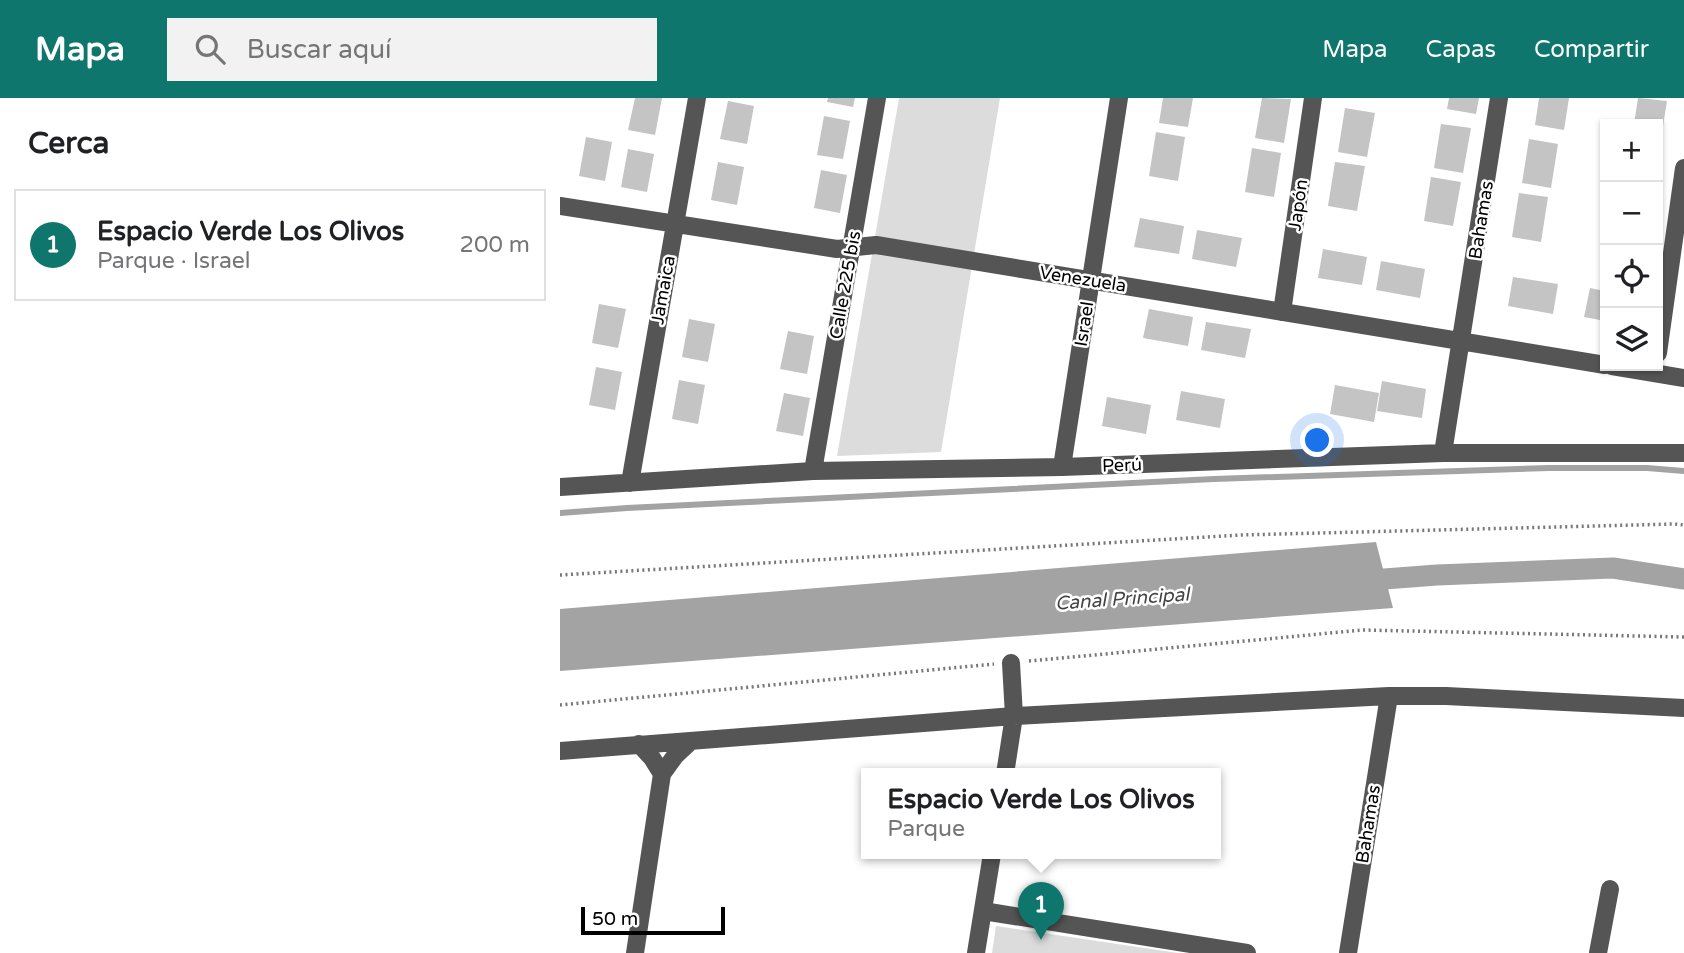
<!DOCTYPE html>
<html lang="es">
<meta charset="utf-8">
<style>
body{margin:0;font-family:"Varela Round",sans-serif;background:#f2f2f2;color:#202124}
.controls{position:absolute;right:21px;top:21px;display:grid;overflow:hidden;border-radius:0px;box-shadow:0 2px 5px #0004}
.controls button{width:63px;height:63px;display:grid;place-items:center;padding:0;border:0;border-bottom:2px solid #e0e0e0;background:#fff;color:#202124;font:35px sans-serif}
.scale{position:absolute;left:21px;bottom:18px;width:144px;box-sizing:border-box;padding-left:7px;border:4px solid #000;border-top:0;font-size:19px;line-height:24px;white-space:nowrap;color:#000;-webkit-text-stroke:5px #fff;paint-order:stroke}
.you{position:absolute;left:758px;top:343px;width:24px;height:24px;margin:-18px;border:5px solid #fff;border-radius:50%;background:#1a73e8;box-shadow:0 0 0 10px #1a73e833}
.badge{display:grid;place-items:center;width:46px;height:46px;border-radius:50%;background:#0f766e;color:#fff;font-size:23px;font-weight:700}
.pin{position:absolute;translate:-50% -58px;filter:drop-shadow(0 2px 4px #0008)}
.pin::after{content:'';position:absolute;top:37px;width:24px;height:21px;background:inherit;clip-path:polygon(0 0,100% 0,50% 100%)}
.popup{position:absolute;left:301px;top:670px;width:360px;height:91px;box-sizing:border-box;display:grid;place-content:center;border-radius:0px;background:#fff;filter:drop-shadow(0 2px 5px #0005);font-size:23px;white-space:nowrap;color:#757577}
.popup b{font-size:26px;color:#202124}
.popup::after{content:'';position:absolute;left:50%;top:100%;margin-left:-14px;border:14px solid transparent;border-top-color:#fff}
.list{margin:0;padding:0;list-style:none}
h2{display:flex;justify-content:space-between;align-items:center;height:91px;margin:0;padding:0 28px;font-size:30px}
h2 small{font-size:23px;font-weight:400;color:#757577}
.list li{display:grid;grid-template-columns:46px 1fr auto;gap:21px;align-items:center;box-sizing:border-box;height:112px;margin:0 14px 14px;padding:0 14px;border:2px solid #e0e0e0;border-radius:0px}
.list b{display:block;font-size:26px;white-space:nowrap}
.list p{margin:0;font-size:23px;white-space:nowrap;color:#757577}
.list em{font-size:23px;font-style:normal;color:#757577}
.icon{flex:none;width:38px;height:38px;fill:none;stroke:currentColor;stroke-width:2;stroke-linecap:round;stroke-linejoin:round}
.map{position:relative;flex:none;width:1124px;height:855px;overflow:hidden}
header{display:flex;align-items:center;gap:42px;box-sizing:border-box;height:98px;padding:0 35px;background:#0f766e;color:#fff}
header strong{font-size:33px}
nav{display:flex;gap:38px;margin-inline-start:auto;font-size:24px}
.search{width:490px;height:63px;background:#f2f2f2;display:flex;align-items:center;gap:18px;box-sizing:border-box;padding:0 24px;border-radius:0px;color:#757577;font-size:26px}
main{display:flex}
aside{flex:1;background:#fff}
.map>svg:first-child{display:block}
.green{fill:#dcdcdc}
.water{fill:#a3a3a3}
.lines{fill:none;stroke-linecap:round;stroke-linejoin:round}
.stream{stroke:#a3a3a3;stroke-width:6}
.canal{stroke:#a3a3a3;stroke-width:21}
.building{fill:#c4c4c4}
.path{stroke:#777;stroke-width:3.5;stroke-dasharray:2 3.5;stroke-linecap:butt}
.minor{stroke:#555;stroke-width:18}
.labels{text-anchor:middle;stroke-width:5;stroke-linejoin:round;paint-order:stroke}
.street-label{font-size:18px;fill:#000;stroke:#fff}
.water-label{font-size:19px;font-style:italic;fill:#444;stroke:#fff}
</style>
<header>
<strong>Mapa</strong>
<div class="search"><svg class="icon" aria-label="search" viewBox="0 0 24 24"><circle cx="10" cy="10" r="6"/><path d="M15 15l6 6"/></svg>Buscar aquí</div>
<nav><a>Mapa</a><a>Capas</a><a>Compartir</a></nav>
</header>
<main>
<aside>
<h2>Cerca<small></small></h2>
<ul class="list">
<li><span class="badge">1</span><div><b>Espacio Verde Los Olivos</b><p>Parque · Israel</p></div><em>200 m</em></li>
</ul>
</aside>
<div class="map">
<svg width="1124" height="855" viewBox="0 0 1124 855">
<rect width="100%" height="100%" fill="#fff"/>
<!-- green -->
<path class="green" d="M339,0H440L381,354L277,358Z
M436,828L618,855H432Z"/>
<!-- water -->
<path class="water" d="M816,444L833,510L0,573V511Z"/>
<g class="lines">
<!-- stream -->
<path class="stream" d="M0,415L67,410L654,381L989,370H1087L1124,373"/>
<!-- canal -->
<path class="canal" d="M798,483L877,477L1053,470L1124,481"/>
</g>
<!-- building -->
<path class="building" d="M75,0H102L95,37L68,32Z
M268,0H295L293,9L267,4Z
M603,0H633L628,29L599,25Z
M702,0L731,1L724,45L695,40Z
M889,0H919L916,16L887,11Z
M979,0H1009L1004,32L975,27Z
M1078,0L1107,3L1100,47H1098V26H1074Z
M168,3L194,8L187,46L160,41Z
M785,10L815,15L807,59L778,54Z
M264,18L290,23L283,61L257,57Z
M881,26L911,30L903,75L874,70Z
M596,34L625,39L618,83L589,78Z
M26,39L52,44L45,83L19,78Z
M969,41L998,46L991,90L962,85Z
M692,50L721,55L714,99L685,94Z
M68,51L94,56L87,94L61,89Z
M158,64L184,69L177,107L151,102Z
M775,64L805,68L797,113L768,108Z
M261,72L287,77L280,115L254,110Z
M871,79L901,84L893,128L864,123Z
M959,95L988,99L981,144L952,139Z
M580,120L624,128L619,156L574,149Z
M637,132L682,140L676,169L632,161Z
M763,151L807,159L802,187L758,180Z
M821,163L865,171L860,200L816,192Z
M953,179L998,186L993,216L948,208Z
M1030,190L1045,193V223L1024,219Z
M39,206L66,211L58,250L32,245Z
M589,211L633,219L628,248L583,240Z
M129,221L155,226L148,264L122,259Z
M646,224L691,231L685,260L641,252Z
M228,233L254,238L247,276L220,271Z
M36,269L62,274L55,312L29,307Z
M119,282L145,287L138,326L112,321Z
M822,283L866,291L862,320L817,313Z
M775,287L819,295L814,324L770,316Z
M621,293L665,301L660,330L616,322Z
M224,295L250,300L243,338L216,333Z
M547,299L591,307L586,336L542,328Z"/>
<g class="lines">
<!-- path -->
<path class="path" d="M0,477L681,437L1114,426L1124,427
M469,563L803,532L1124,539
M0,607L434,566"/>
<!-- minor -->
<path class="minor" d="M0,108L277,151L316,147L1045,267
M722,214L753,0
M1098,255L1124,70
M1052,268L1124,280
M883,355L939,0
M502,369L559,0
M253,373L317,0
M70,385L137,0
M0,389L253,373L502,369L883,355H1124
M79,646L92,660L102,676
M0,653L454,618L829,598H886L1124,610
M445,676L454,618L451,565
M423,813L687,855
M75,855L102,676L115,658L131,643
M416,855L432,756
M788,855L829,598
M1038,855L1050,791"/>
</g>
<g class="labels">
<!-- street labels -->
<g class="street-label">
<text transform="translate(738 107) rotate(-82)" y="6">Japón</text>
<text transform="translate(921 122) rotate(-81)" y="6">Bahamas</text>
<text transform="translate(523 181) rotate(9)" y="6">Venezuela</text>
<text transform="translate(285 187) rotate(-80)" y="6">Calle 225 bis</text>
<text transform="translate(103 192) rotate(-80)" y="6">Jamaica</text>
<text transform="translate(524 226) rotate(-81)" y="6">Israel</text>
<text transform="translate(562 367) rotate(-2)" y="6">Perú</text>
<text transform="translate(808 726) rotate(-81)" y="6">Bahamas</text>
</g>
<!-- water labels -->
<g class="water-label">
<text transform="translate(562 500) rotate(-4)" y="7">Canal Principal</text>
</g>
</g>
</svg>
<div class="controls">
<button>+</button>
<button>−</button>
<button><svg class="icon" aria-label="locate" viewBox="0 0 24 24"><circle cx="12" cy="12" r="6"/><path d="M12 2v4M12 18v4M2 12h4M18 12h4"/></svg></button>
<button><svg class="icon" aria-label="layers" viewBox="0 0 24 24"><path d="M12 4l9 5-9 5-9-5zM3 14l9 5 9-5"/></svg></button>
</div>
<div class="scale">50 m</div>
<div class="you"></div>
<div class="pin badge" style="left:481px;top:842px">1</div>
<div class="popup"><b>Espacio Verde Los Olivos</b>Parque</div>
</div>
</main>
